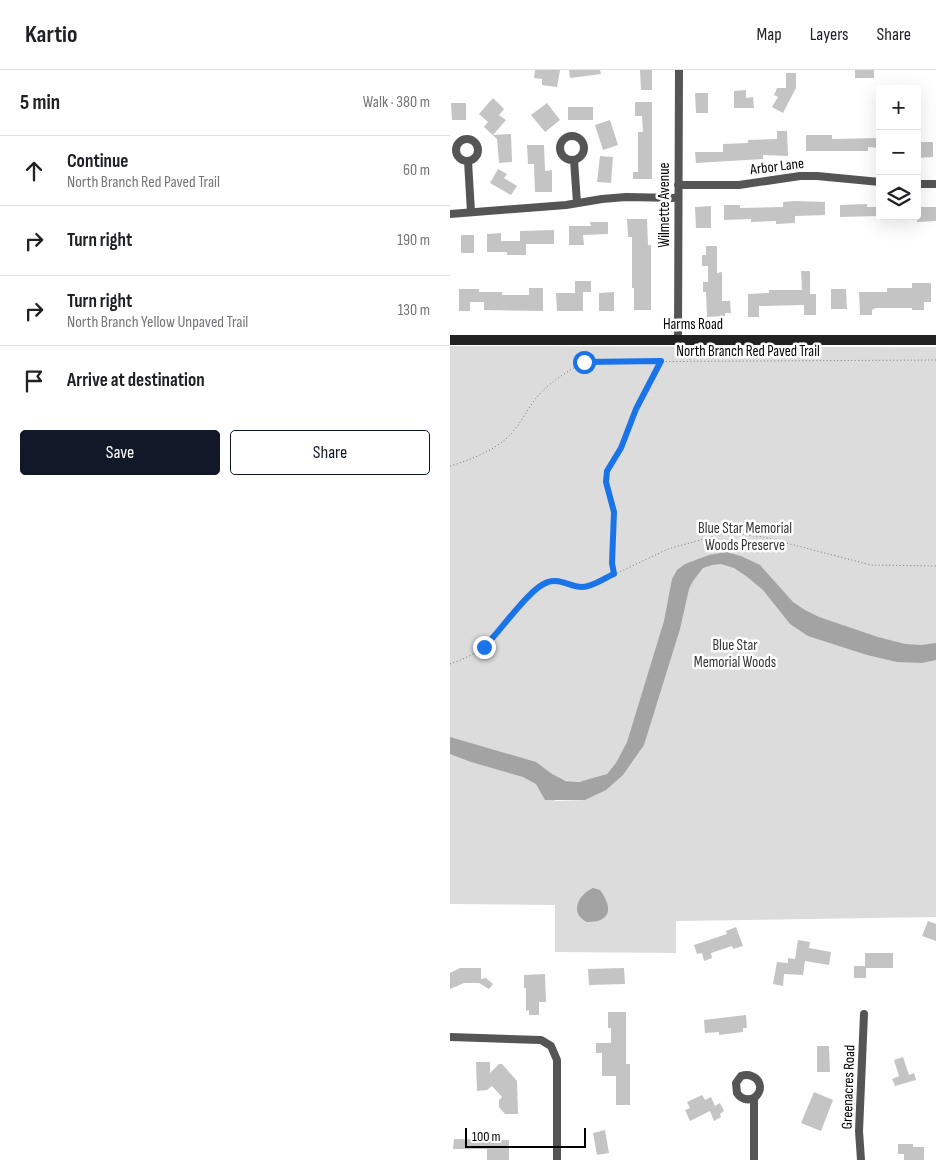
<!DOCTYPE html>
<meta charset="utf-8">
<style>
body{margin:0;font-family:"Sofia Sans Condensed",sans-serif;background:#f2f2f2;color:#202124}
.controls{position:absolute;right:15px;top:15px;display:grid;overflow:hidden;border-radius:5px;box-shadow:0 5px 20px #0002}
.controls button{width:45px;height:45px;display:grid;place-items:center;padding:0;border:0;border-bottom:1px solid #e0e0e0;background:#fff;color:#202124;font:25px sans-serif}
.scale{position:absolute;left:15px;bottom:12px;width:121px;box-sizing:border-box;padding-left:5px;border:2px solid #000;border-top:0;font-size:14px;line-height:18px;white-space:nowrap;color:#000;-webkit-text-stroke:4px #fff;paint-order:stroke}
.stop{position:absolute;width:15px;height:15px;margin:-11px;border:4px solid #1a73e8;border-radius:50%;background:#fff}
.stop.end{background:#1a73e8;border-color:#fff;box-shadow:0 1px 5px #0008}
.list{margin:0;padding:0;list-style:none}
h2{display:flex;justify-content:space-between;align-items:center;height:65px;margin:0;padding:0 20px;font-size:21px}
h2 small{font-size:16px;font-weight:400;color:#757577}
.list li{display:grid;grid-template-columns:32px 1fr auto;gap:15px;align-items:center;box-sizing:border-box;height:70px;padding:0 20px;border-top:1px solid #e0e0e0}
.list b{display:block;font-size:19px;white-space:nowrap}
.list p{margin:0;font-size:16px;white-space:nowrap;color:#757577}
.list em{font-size:16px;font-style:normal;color:#757577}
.actions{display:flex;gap:10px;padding:15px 20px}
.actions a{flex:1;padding:11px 0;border:1px solid #111827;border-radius:5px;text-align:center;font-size:18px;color:#111827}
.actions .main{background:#111827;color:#fff}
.icon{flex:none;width:28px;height:28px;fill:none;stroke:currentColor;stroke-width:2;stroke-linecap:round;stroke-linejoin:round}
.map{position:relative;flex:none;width:486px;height:1090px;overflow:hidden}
header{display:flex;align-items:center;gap:30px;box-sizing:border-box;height:70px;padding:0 25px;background:#fff;border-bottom:1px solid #e0e0e0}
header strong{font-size:24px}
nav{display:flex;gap:28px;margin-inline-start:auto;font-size:18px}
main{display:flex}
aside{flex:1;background:#fff}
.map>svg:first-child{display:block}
.green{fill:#dcdcdc;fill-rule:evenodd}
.water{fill:#a3a3a3}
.building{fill:#c4c4c4}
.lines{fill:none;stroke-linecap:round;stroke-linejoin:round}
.path{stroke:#777;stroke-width:1;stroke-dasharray:1 2.5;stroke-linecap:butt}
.minor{stroke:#555;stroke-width:8}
.secondary{stroke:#222;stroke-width:10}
.route{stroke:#1a73e8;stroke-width:6}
.labels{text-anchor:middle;stroke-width:5;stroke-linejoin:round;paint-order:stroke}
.street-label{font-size:15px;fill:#000;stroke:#fff}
.park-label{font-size:15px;fill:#333;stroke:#fff}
</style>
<header>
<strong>Kartio</strong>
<nav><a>Map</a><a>Layers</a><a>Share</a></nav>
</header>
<main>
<aside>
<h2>5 min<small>Walk · 380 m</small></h2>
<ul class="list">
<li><svg class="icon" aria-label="ahead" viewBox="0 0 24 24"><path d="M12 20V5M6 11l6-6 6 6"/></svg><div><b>Continue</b><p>North Branch Red Paved Trail</p></div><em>60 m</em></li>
<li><svg class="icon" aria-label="right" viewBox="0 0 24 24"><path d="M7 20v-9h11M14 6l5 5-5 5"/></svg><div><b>Turn right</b></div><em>190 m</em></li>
<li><svg class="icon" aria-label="right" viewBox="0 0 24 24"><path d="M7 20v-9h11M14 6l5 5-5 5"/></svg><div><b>Turn right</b><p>North Branch Yellow Unpaved Trail</p></div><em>130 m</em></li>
<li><svg class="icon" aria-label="arrive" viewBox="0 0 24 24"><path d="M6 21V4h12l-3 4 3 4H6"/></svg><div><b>Arrive at destination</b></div></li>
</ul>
<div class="actions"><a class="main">Save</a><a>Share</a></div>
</aside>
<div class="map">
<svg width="486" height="1090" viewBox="0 0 486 1090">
<rect width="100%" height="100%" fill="#fff"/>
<!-- green -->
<path class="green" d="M0,276L486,277V847L226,851V883L105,882V835L0,834ZM185,646L173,705L135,730L105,731V706C117,712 126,713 139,710C145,709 153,707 158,703C173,691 180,664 185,646Z"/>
<!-- water -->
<path class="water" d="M276,482L291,486L310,495L343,532L355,540L369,547L428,567L455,574L471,575L486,573V590L472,593L447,592L417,585L358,566L340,554L313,520L296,506L284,498L271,494L262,495L253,498L243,511L239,519L230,559L194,675L173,705L156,720L135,730H95L86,714L73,707L21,692L0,684V667L86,692L102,704L116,711L129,712L157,704L166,693L177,672L214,551L222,509L227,500L235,494L259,485Z
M143,818L150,820C162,836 163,852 137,852C119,843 128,825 143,818Z"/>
<!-- building -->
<path class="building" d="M85,0H110L107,17L92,15V9L84,8Z
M119,0H150L151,4L120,8Z
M190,0H202V20H191Z
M405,0H424V8H405Z
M336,3H346V18L333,43L322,37L328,27L324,25L327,18H336Z
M296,20V28L303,27L304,38H284V21Z
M245,23H258V43H246Z
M43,28L54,39L49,45L56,50L43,65L61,64L62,92L49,93L47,69L34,57L38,52L29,44Z
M185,32H202V109H183V102H188V62H193L192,46H185Z
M1,33H16V50H2Z
M97,33L110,50L95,62L81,45Z
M118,37H143V50H118Z
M160,50L168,75L153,80L145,55Z
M327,61H337L338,86L313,85V89L246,93L245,82H273V74L298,73V70L327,69Z
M356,65H382V69L430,68V78L418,77V81H356Z
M467,72H483V87L467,88Z
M77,75H94L95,101L102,100V122H85L84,94H78Z
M150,86L163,87L161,113L147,112Z
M48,99L57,104L54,108L67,116L61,125L40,113Z
M345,131L375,132V145L345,146V153L326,154V151L301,152V149L274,150V135H290V138L333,137V132Z
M417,134V137H430V146L390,147V135Z
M261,136V158H246L245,137Z
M467,137H486V151L467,152Z
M177,149H197L198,175H201V240H184V218H182V167H178Z
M140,152H158V164L133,165L134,175H119V156H141Z
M104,160V174H76V185H57V182H37V164L51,163V171H70V161Z
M11,165H24V183H11Z
M256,176H267V203L272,202V231H280L281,243H275V246L257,247L256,222H253V212H258V196H252V185H256Z
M351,201H360V224H366V245H354V235L309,236V247H298V224L319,223V220H352Z
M125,211H141V222H133V241H107L106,223H125Z
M462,213H481V232H474V240H462V238H426L422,240V245H410L409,222H437V218H462Z
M79,218H93V241L34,240V232H20V241H9V219H29V222H52V225H79Z
M381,219H396L397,239H381Z
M164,222V241H149V223Z
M478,851L486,854V871L472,866Z
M286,857L293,876L283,879L282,876L261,883L262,888L254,891L252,883L247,884L244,875L277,864L276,861Z
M348,870L360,872L359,878L381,882L379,895L355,891L353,905L334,904L333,916L323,914L327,892L338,893V888L345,889Z
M415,883H443V898H416V908H404V896H415Z
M10,898H31V909L36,908L43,914L39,919L29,913H14L0,919V903Z
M174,898L175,914L139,915L138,899Z
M95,904L96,932H89V945H79V940L76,941V918H74V905Z
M158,942H176V994H180V1035H166V1006H152V983H146V973H161V958H158Z
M296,945L297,958H293V962L269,965V962L255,963L254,950Z
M367,976H379L380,1002H367Z
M453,987L459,1005L464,1003L466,1010L445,1016L442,1009L449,1006L444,990Z
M26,992H40V1003L49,994H52L67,1011L68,1044H55L49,1037V1030L52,1027L42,1016L37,1020L27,1021Z
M364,1022L383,1030L371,1061L351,1053Z
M252,1025L255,1030L261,1027L265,1036L270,1033L274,1041L270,1044L271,1047L264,1051L260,1041L240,1051L235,1040L240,1038L237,1032Z
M155,1060L159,1083L147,1085L143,1063Z
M4,1069L59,1070V1090H37V1079H3Z
M448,1074H463V1077H474V1090H454V1084H448Z"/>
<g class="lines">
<!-- path -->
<path class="path" d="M240,279V290
M0,396C20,390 43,381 58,367C68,357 75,344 83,332C96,314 115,303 134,292L486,290
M164,503L163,493L164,442L156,412L157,401L171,378L186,339L211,291
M0,594C14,589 30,582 40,571C56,556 78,519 96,512C111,506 125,519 142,515L218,479L275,463H282L313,467L421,495L486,496"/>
<!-- minor -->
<path class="minor" d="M110 78a12 12 0 1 1 24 0a12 12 0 1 1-24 0Z
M6 80a11 11 0 1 1 22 0a11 11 0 1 1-22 0Z
M124,90L127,133
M18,91L21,142
M467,114H486
M228,115H289L350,106H367L430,112
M0,144L116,135L152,129L176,127L228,128
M228,269L229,0
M0,967L91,970L101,976L107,990V1090
M304,1090V1028C317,1018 307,1001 291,1006L286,1013L287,1023C291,1029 297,1031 304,1028
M411,1090L409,1061L414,944"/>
<!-- secondary -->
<path class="secondary" d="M0,270H486"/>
</g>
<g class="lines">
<!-- route -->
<path class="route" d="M34,577C50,562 80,517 98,512C110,508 120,517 132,517C143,517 154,508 164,504L162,493L164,442L156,412L157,401L171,378L186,339L211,291L134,292"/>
</g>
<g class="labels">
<!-- street labels -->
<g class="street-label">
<text transform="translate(327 96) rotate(-7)" y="5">Arbor Lane</text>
<text transform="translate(214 135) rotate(-90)" y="5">Wilmette Avenue</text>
<text x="243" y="259">Harms Road</text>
<text x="298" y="286">North Branch Red Paved Trail</text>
<text transform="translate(398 1017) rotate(-88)" y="5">Greenacres Road</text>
</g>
<!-- park labels -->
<g class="park-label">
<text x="295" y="463">Blue Star Memorial<tspan x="295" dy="17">Woods Preserve</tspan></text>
<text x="285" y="580">Blue Star<tspan x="285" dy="17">Memorial Woods</tspan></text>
</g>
</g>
</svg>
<div class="controls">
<button>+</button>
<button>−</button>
<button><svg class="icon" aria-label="layers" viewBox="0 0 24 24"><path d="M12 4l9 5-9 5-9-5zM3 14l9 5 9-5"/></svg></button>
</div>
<div class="scale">100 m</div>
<div class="stop" style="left:134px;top:292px"></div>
<div class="stop end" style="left:34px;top:577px"></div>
</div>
</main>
